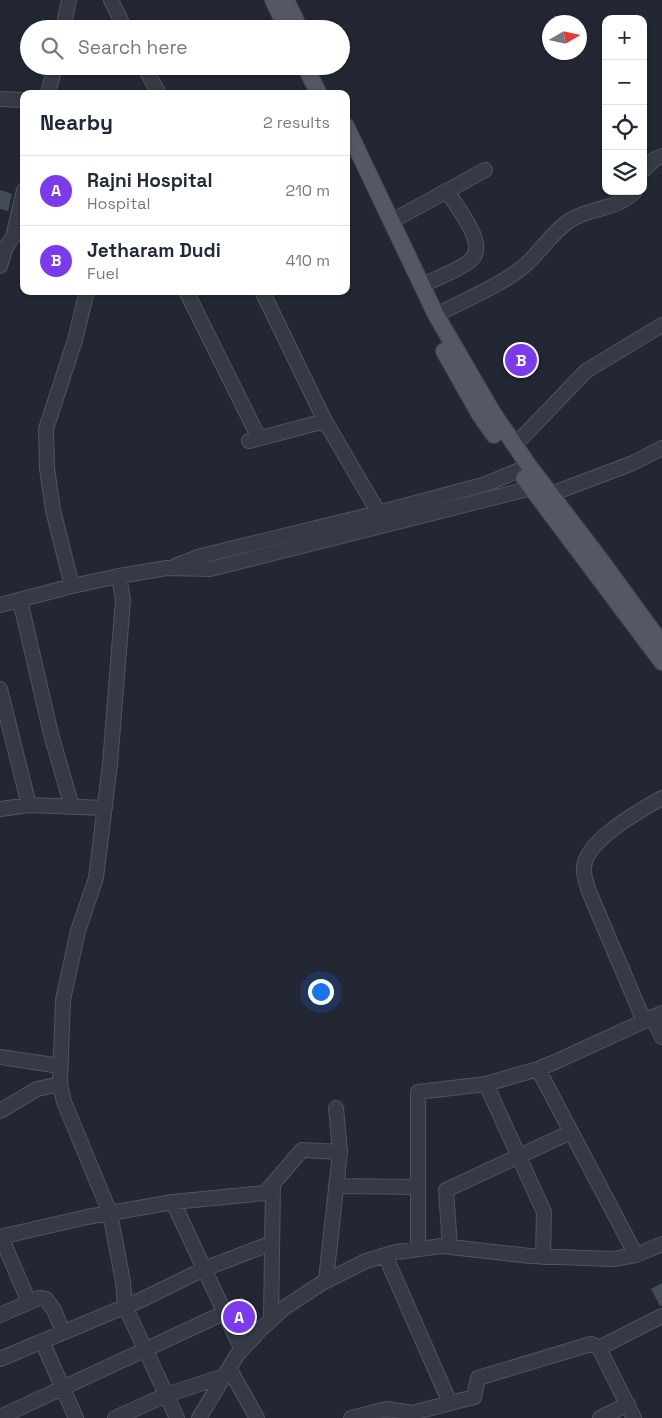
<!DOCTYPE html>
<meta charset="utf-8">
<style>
body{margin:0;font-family:"Space Grotesk",sans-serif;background:#f2f2f3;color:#1f2937}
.controls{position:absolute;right:15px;top:15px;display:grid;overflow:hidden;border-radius:10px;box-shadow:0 1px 4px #0004}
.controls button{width:45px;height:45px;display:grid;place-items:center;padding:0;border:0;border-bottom:1px solid #e0e1e3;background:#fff;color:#1f2937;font:25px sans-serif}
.compass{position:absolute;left:542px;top:15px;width:45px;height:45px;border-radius:50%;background:#fff;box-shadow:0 1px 4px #0004;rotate:81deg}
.you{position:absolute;left:320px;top:991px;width:18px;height:18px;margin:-12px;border:4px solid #fff;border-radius:50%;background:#1a73e8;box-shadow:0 0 0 8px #1a73e833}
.badge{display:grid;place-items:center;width:32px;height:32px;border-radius:50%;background:#7c3aed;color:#fff;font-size:16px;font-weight:700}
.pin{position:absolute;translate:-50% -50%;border:2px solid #fff;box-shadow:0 1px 5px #0006}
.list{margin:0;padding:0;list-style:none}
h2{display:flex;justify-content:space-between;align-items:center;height:65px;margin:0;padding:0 20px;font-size:21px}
h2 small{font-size:16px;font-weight:400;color:#747a83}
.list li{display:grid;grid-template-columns:32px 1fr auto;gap:15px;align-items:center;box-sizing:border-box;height:70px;padding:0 20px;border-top:1px solid #e0e1e3}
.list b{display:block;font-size:19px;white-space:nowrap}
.list p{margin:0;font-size:16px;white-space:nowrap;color:#747a83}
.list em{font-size:16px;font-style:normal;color:#747a83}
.icon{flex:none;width:28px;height:28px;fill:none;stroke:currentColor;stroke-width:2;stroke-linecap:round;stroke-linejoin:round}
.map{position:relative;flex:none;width:662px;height:1418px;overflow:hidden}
.search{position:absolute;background:#fff;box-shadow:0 1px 4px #0004;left:20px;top:20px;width:330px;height:55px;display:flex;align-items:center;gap:12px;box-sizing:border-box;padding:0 18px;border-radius:28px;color:#747a83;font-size:19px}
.panel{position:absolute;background:#fff;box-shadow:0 1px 4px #0004;left:20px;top:90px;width:330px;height:205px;border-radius:10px}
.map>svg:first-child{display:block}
.building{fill:#434a58}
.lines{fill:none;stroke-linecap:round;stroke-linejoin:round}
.minor-casing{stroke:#4f545f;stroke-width:16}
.major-casing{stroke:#3e434e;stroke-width:18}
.minor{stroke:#353a44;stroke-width:14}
.major{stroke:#535864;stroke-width:16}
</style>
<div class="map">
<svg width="662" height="1418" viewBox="0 0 662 1418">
<rect width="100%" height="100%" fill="#222733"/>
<!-- building -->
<path class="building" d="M0,190L12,194L8,211L0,209Z
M662,1283V1305L660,1306L651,1289Z
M243,1297L255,1328L236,1335L224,1304Z"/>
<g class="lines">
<!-- minor casing -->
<g class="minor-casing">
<path id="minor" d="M111,0L125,29
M63,29L69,0
M144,66L159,94
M48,94L55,66
M0,99L24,100
M643,170L655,159L662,156
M392,221L485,170
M0,266L6,247L13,237L24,190
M422,285C437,278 458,271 471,260C489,244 456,207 447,191
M186,291L259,438
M262,291L325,421L383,520
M436,315C463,301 501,285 523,267C540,253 551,233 569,221C589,207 618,210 635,191
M249,441L325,421
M515,445L586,371L662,325
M551,494L633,463L662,448
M175,566L201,556L378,513L486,484L529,466
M119,576L123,600L110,764L96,878L78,931L63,1000L60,1084L64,1102L110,1213L123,1282L125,1306L177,1418
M72,586L53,510L47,468L46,429L75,340L87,291
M20,600L51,734L72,807
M0,605L72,586L119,576L167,568L210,569L540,486
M0,689L29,805
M0,809L29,805L105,808
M652,1017L662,1037
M644,1021L590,894C587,885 583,876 584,867C586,840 641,810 662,798
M0,1057L60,1066
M538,1069L636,1255
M486,1084L538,1069L555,1062L662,1013
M336,1108L340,1152
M0,1111L37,1089L60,1084
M336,1186L418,1187
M173,1202L242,1350
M0,1237L87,1217L173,1202L265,1193L302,1150L340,1152L326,1280
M1,1237L29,1302
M450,1247L446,1190L571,1132
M418,1248V1092L486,1084L544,1212L543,1257
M385,1255L450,1403
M0,1315L39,1298L46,1299L54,1310L63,1332
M271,1320L273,1185
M42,1341L76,1418
M0,1359L143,1299L204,1269L272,1243
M229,1368L257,1418
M0,1417L224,1313
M115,1418L166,1395L224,1376
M199,1418L237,1355L261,1329L284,1308L322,1283L366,1261L396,1252L442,1246L530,1256L613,1259L636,1255L662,1244
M351,1418L387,1409L412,1413L474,1397L478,1378L591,1344L599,1348
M600,1418L628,1404
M634,1418L599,1348L662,1316"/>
</g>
<!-- major casing -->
<g class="major-casing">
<path id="major" d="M273,0L287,29
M286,0L300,29
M305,66L319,94
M346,126L436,315L493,413L529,466L600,559L662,644
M444,351L480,415L494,435
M524,478L662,662"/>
</g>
<!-- minor -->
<use href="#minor" class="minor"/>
<!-- major -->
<use href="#major" class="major"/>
</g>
</svg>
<div class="controls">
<button>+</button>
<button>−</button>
<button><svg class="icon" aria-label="locate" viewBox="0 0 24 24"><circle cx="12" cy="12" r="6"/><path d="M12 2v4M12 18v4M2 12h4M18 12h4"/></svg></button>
<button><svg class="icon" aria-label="layers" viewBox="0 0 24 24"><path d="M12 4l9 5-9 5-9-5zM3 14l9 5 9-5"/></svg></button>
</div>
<svg class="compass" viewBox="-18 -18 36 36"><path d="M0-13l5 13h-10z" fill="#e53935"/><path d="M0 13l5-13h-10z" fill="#747a83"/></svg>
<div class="you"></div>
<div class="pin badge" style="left:239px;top:1317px">A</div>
<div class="pin badge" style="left:521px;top:360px">B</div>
<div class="search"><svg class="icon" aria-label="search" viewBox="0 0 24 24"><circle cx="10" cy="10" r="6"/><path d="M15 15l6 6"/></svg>Search here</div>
<section class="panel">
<h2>Nearby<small>2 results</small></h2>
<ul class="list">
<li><span class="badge">A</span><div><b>Rajni Hospital</b><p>Hospital</p></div><em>210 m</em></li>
<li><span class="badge">B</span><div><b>Jetharam Dudi</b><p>Fuel</p></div><em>410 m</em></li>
</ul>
</section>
</div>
